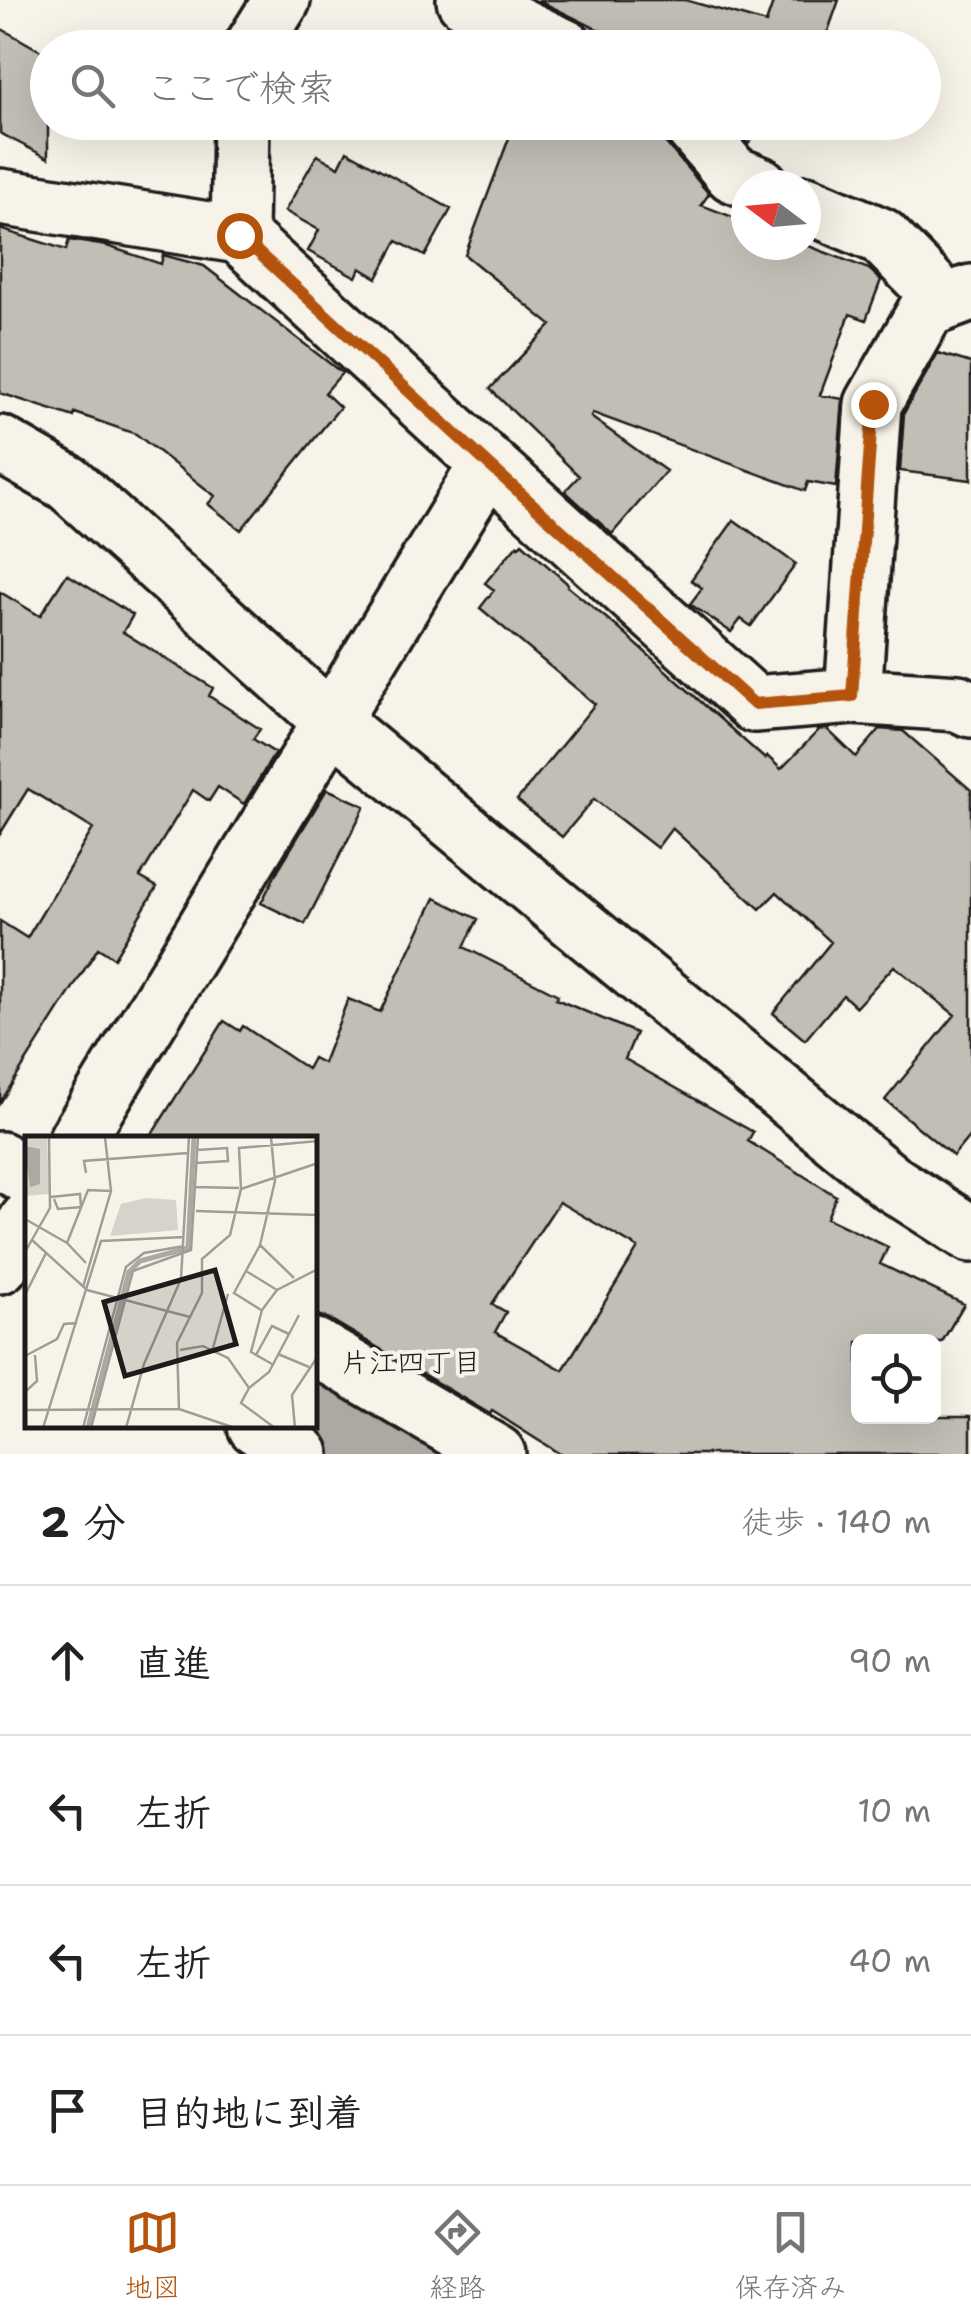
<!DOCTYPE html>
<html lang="ja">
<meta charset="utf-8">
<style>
body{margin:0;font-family:"Shantell Sans","Klee One",sans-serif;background:#f2f2f2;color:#222}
.controls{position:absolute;right:30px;bottom:30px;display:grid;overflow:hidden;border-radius:15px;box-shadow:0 10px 40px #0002}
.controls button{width:90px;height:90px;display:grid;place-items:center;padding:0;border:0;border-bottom:2px solid #e0e0e0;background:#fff;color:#222;font:50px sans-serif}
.compass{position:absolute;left:731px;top:170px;width:90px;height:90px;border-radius:50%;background:#fff;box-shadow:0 10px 40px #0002;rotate:286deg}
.stop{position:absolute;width:30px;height:30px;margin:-22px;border:8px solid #b45309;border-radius:50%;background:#fff}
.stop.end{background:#b45309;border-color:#fff;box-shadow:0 2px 10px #0008}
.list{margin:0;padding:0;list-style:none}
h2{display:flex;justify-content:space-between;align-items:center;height:130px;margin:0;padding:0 40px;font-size:42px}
h2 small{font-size:32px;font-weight:400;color:#767676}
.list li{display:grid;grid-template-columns:65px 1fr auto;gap:30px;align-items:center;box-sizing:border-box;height:150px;padding:0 40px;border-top:2px solid #e0e0e0}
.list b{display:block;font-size:38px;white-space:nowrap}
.list em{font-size:32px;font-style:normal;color:#767676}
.icon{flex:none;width:55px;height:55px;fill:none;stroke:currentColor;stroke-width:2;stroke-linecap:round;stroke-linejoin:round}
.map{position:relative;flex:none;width:971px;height:1454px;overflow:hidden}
.search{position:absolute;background:#fff;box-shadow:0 10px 40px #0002;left:30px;right:30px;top:30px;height:110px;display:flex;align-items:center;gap:25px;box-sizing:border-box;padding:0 35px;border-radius:55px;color:#767676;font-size:38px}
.sheet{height:730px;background:#fff}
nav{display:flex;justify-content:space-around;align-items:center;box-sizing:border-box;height:140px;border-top:2px solid #e0e0e0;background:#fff;font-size:28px;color:#767676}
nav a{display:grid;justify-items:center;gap:5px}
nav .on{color:#b45309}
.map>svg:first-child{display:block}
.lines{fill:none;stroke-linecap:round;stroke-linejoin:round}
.river{stroke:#aca9a2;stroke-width:88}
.building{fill:#c0beb5;stroke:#1c1c1c;stroke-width:2.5;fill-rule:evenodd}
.minor-casing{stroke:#1c1c1c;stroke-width:62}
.minor{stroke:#f7f3e8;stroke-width:55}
.route{stroke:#b45309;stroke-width:12}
.labels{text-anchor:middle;stroke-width:8;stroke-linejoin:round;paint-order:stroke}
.neighbourhood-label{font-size:28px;fill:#1c1c1c;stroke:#f7f3e8}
.inset-river{fill:none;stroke:#aca9a2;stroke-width:5}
.inset-road{fill:none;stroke:#9f9d96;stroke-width:2.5}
.view{fill:#1c1c1c;fill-opacity:0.15;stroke:#1c1c1c;stroke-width:5}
.inset-edge{fill:none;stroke:#1c1c1c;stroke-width:5}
</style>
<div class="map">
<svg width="971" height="1454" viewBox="0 0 971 1454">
<rect width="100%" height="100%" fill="#f7f3e8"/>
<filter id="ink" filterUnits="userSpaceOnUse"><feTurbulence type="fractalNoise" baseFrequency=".01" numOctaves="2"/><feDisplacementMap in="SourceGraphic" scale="20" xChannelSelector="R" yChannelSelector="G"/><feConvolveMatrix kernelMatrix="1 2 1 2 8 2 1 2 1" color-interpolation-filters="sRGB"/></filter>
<g filter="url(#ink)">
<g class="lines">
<!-- river -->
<path class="river" d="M315,1403L409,1454"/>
</g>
<!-- building -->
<path class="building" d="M538,0H685L766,23L774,0H839L822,48H636Z
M0,28L48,55V158L0,133Z
M515,122H659V128L665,142L709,194L701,205L746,222V245H806L869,269L881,280L866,320L850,314L820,395L843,399L836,487L808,482L805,491L593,413L591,417L666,471L612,534L565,491L579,476L490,389L551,325L465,255Z
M730,122H765L748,144Z
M347,151L451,209L425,256L397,241L377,278L360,268L356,277L308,251L319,230L285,211L317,155L339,167Z
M0,229L66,250L69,240L107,246L161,264L163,255L204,266L342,373L325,393L340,407L241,530L208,504L215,496L136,434L75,413L74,417L0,393Z
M938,353L971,363V480L900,471L904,413Z
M734,520L796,564L751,626L741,619L731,632L690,604L702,588L691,580Z
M522,543L568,584L567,586L616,626L765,759L767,756L781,769L819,730L827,729L856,757L880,729L903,731L971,790V1134L953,1156L885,1100L955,1015L894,966L856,1007L843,995L805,1040L773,1013L831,942L777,892L760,909L672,828L657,848L594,799L562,837L517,800L595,704L480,608L494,590L485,583L517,545L518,547Z
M67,574L133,615L123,632L213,688L209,696L260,729L253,739L275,753L244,804L218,787L209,801L193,790L140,877L157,887L114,958L98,948L0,1103V921L27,938L93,829L28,789L0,834V592L40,616Z
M327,789L365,806L305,924L261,903L279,868Z
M435,898L478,919L464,947L558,995L556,999L636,1033L625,1059L753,1132L748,1141L836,1196L827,1218L888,1247L880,1264L964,1304L942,1342H858V1416H971V1454H560L492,1411L490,1414L331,1320L315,1314V1139H149L224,1021L240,1031L243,1026L307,1069L313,1058L323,1063L348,999L380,1012ZM559,1202L638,1248L563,1370L495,1332L506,1312L492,1304Z"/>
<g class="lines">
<!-- minor casing -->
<g class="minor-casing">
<path id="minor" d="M465,0L566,48
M252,48L282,0
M689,122L733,174L760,185
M0,197L239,235L488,464L77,1139
M806,204L881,236L946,302
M239,235L241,122
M0,444L68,483L331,721L890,1182L971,1234
M488,464L754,704L853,696L958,703L971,709
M853,696L873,404L927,309L971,293
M0,1160L28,1177
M0,1265L28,1220
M315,1347L497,1454
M256,1426L301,1454"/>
</g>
<!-- minor -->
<use href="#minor" class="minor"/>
</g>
</g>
<g class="lines" filter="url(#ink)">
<!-- route -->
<path class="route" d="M239,235L488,464L754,704L852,696L873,404"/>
</g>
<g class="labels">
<!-- neighbourhood labels -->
<g class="neighbourhood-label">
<text x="411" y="1372">片江四丁目</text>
</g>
</g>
<!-- overview -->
<g transform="translate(25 1136)">
<rect width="292" height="292" fill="#f7f3e8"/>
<path d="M0,1H22L24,58L0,60ZM121,62L151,64L153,94L85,100L96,68Z" fill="#d7d3cb"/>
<path d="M0,10L15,13V48L5,51Z" fill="#aca9a2"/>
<path class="inset-river" d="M63,292L104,136L115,125L163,112L169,1"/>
<path class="inset-road" d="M246,1L250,45L235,109L269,142M171,27L203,25L202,12L172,14M61,37L59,25L163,17M170,51L214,52M216,53L214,12L293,5M26,61L55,58L56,71L33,73L29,63M171,75L293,79M0,83L42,107L61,127M7,104L62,154L165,181L177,157V123L205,99L216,53L293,27M42,107L63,54L86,55M235,109L209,157L236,174M0,116L25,72L24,1M221,135L252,154M58,151L86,55L80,1M0,159L21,117M188,212L203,158M155,214L178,210L203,222L224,252L216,267L250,292M253,218L284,231M231,219L247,190L264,198M0,220L32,203L39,188L52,187M247,228L226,216L237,174L252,154L293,133M224,252L244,236L274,179M0,256L12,245L10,219M154,273L210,292M0,274L154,273L152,207L165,181M18,292L76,105L159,101M58,292L101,131L119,117L159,110M66,292L108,135L166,114L173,1M101,292L119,228L156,143L164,1M270,292L267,259L293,220"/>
<path class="view" d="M190,134L211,208L100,240L79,166Z"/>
<rect width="292" height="292" class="inset-edge"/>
</g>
</svg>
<div class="controls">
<button><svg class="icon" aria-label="locate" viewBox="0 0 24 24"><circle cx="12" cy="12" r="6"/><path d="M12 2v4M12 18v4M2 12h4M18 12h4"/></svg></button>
</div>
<svg class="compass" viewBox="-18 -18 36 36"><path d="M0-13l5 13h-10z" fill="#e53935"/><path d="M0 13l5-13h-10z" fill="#767676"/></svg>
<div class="stop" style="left:239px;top:235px"></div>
<div class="stop end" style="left:873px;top:404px"></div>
<div class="search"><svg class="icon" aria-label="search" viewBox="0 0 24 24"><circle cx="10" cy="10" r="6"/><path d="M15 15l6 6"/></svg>ここで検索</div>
</div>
<section class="sheet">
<h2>2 分<small>徒歩 · 140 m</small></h2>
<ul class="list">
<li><svg class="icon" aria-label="ahead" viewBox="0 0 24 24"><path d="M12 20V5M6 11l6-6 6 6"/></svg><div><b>直進</b></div><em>90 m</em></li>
<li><svg class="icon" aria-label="left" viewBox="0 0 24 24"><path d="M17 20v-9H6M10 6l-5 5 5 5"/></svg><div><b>左折</b></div><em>10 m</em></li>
<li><svg class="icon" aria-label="left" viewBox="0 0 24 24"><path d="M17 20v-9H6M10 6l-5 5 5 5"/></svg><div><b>左折</b></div><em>40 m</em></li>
<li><svg class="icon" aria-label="arrive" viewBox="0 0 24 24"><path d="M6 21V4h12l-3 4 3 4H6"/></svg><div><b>目的地に到着</b></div></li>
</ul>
</section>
<nav>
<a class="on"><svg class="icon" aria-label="map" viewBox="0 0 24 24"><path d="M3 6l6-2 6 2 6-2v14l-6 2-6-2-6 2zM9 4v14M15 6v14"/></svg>地図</a>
<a><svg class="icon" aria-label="directions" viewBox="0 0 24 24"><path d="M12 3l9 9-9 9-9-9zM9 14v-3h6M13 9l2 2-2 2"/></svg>経路</a>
<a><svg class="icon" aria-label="saved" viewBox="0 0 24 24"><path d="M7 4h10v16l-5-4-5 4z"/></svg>保存済み</a>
</nav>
